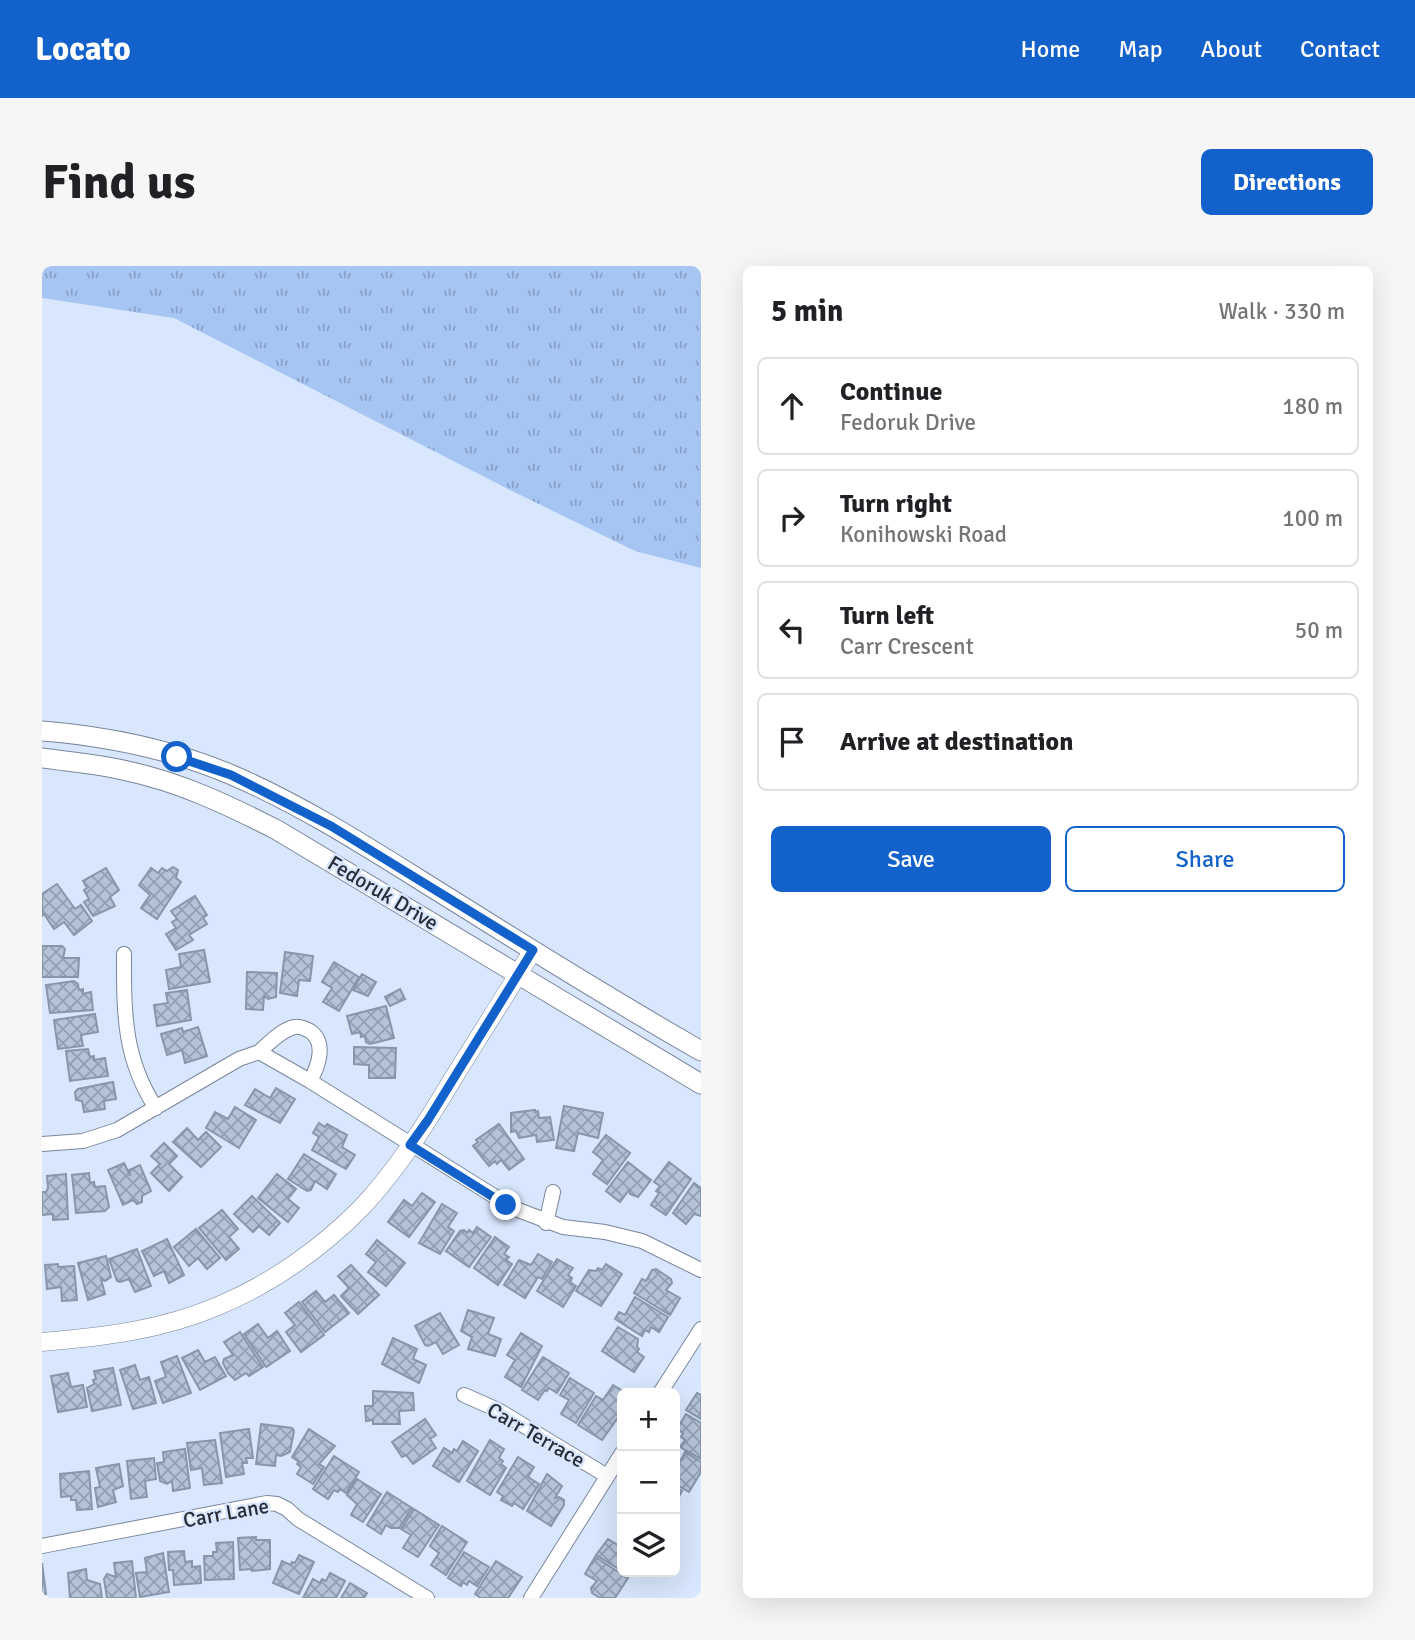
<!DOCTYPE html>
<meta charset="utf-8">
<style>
body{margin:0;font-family:Signika,sans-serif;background:#f6f6f6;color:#202124}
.controls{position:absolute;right:21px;bottom:21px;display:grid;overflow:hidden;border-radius:10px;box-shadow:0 7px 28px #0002}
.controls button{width:63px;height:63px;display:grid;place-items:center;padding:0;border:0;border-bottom:2px solid #e0e0e0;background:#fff;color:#202124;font:35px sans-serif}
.stop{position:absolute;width:21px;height:21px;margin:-16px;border:5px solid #1361cb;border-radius:50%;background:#fff}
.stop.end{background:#1361cb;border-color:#fff;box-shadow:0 2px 7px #0008}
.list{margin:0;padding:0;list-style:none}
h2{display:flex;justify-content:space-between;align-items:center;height:91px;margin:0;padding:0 28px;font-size:30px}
h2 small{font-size:23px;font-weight:400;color:#757577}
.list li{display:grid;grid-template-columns:46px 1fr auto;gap:21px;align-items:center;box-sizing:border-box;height:98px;margin:0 14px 14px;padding:0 14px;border:2px solid #e0e0e0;border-radius:10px}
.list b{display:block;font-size:26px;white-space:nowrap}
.list p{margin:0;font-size:23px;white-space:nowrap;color:#757577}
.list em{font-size:23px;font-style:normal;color:#757577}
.actions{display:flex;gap:14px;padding:21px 28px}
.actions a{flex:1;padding:16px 0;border:2px solid #1361cb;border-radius:10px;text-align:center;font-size:24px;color:#1361cb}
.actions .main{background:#1361cb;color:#fff}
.icon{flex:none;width:38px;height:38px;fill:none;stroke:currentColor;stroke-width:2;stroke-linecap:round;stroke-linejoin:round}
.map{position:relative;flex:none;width:659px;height:1332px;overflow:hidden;border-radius:10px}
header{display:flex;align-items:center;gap:42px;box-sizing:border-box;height:98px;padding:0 35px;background:#1361cb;color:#fff}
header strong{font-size:33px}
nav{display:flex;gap:38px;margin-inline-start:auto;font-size:24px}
.intro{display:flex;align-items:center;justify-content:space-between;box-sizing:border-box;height:168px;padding:0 42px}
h1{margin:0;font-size:49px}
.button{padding:18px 32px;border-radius:10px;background:#1361cb;color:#fff;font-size:24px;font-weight:700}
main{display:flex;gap:42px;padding:0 42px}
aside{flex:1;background:#fff;border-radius:10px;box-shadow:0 7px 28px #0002}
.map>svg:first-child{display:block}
.grass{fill:url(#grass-tufts)}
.building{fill:url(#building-cross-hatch);stroke:#8896aa;stroke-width:2}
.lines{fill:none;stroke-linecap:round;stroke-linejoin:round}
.minor-casing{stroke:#79869a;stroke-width:16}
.tertiary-casing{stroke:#79869a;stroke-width:19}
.secondary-casing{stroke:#79869a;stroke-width:21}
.minor{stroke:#fff;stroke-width:14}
.tertiary{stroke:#fff;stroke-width:18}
.secondary{stroke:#fff;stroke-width:19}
.route{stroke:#1361cb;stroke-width:9}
.labels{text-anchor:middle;stroke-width:5;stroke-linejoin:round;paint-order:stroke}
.street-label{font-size:21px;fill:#282d35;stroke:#d8e7fd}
</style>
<header>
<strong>Locato</strong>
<nav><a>Home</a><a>Map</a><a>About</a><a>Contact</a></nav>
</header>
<div class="intro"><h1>Find us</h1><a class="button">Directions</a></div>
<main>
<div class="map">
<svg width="659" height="1332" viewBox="0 0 659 1332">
<defs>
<pattern id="grass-tufts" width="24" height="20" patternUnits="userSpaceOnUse" patternTransform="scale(1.75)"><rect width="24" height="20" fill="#a7c5f3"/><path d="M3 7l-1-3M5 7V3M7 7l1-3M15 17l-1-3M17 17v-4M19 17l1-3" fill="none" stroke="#88a0c6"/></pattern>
<pattern id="building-cross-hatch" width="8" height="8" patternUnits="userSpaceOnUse" patternTransform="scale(1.75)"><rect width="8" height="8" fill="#b5c3d9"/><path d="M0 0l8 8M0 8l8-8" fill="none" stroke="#939fb1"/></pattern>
</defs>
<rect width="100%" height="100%" fill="#d8e7fd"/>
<!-- grass -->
<path class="grass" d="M0,0H659V302L593,285L468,224L132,52L0,32Z"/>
<!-- building -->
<path class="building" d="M131,601L136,604L134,612L139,616L115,653L99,642L108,629L97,619L109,602L116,607L120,602L125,605Z
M64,602L77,624L68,631L73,640L51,650L42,636L47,633L42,624L45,622L41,615Z
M15,618L33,643L39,639L50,655L32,669L22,656L12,663L2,648L0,650V628Z
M153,630L165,649L161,652L165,658L147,669L151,674L134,684L124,668L134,662L130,656L135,653L129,645Z
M0,680H20L23,683L21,692H37L36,711H0Z
M162,684L168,716L127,723L124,704L139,701L137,688Z
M243,686L271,690L268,715L257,714L255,730L238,727Z
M292,696L317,711L297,745L281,736L290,722L280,716Z
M205,706L235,707L234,731L226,733L222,730L221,744L204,743Z
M320,708L334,716L326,730L311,724Z
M32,715L36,718L37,724L41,723V728L49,726L51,744L8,747L4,719Z
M358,723L363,733L348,740L343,731Z
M145,724L149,754L115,760L112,739L126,737L124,727Z
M344,740L352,772L328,778L324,776L323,770L319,771L318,766L310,768L305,750Z
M53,748L56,766L39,769L41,780L16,783L12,754Z
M156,761L165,790L143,797L140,784L125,789L119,768L140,762L141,766Z
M312,781L354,782L353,812H327V799L312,798Z
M46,783L48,791L52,790V794L63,792L66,810L28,815L24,785Z
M71,816L74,833L62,835L63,843L42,846L40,835L34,834L33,826L36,823Z
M234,822L253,833L238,857L203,839L213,823L228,832Z
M522,840L561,847L556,872L536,867L532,885L514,882Z
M193,841L214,854L197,882L164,862L173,846L186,853Z
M493,844V846L496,845L497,852L508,851L512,874L495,876L494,869L477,872L474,865L469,866V847Z
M277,857L283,861L285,858L305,869L300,881L313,889L304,903L270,884L277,871L271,867Z
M457,858L482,893L467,904L459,894L455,898L453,895L447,900L431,880L436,876L434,874Z
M145,862L156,874L164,866L179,881L159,901L131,876Z
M564,869L588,887L565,918L551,908L561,894L551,886Z
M122,877L135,890L127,898L140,911L127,925L109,907L118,898L109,890Z
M262,888L294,908L285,923L273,915L269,924L265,925L246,913Z
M586,896L609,914L596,931L588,928L587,924L578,936L564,925Z
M627,896L649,913L624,949L609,939L617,927L614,925L618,920L612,916Z
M82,897L88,910L87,904L98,899L109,925L100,930V936L95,938L91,934L81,939L66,904Z
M47,907L48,917L52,916L53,921L63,920L67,941L63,945L34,947L30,909Z
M24,908L26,953L11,954V948L0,949V926H4L6,922L5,910Z
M235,908L254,923L246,933L257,942L246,956L216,932Z
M652,917L659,922V950L652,948L644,958L631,947Z
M380,927L393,936L367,971L346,956L362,934L370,940Z
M210,930L238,957L227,969L217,960L211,966L192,948Z
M400,938L415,947L406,961L412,965L398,988L377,977Z
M180,944L196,963L187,971L197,983L184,994L157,962Z
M435,961L449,971L427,1001L404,985L418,965L422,964L425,967L427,964L431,967Z
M154,963L178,992L165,1003L156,992L147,1000L132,981Z
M453,971L467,981L462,988L467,991L464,994L470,998L456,1019L432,1002Z
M125,973L142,1009L127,1017L122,1005L112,1010L100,985Z
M335,974L363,997L344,1020L326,1006L334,996L324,988Z
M95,983L109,1020L93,1026L87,1013L78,1016L75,1015L67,993Z
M496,988L510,996L500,1013L496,1011L483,1032L462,1019L477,994L489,999Z
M64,990L69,1011L63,1015L59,1013L63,1028L46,1034L36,997Z
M515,993L531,1002L526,1009L530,1012L528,1016L534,1020L521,1041L495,1025Z
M16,998V1001L32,1000L35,1034L20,1035L19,1021L5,1023L3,999Z
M564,998L580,1008L559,1040L534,1025L547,1004L554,1005L556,1002L560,1004Z
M309,999L337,1029L316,1048L299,1030L307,1022L296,1010Z
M614,1003L629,1013L630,1017L624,1024L638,1032L628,1049L592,1027L600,1013L604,1015L610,1004Z
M274,1025L283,1036L292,1029L307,1047L283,1066L260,1036Z
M593,1031L626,1051L617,1066L609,1061L607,1066L603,1064L600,1070L573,1053L577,1046L583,1049Z
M257,1036L282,1069L259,1086L244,1066L253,1059L243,1047Z
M426,1044L452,1052L446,1068L459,1073L453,1090L426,1083L430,1071L419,1065Z
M398,1047L417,1079L401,1088L394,1076L386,1080L383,1079L373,1060Z
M216,1058L226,1072L235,1065L248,1085L224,1101L202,1068Z
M576,1061L596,1073L595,1081L597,1083L595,1086L602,1091L592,1106L560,1085Z
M198,1066L221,1101L207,1110L204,1107L193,1114L186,1107L181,1097L182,1093L191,1089L182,1076Z
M479,1067L500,1080L479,1121L463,1111L473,1094L465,1089Z
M351,1072L375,1083L371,1093L384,1099L377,1117L340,1098Z
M156,1084L163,1096L173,1091L184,1110L158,1124L140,1092Z
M135,1090L149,1127L121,1137L113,1115L124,1111L119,1096Z
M501,1091L527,1107L515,1127L507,1122L505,1125L503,1124L496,1134L480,1124Z
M93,1099L98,1114L107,1111L114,1137L91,1143L78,1104Z
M71,1102L79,1139L50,1145L45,1122L52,1118L51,1114L54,1113L52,1105Z
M26,1107L29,1121L41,1119L45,1141L16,1146L9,1110Z
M528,1112L552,1127L534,1157L519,1148L527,1134L518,1129Z
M571,1119L584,1127H580V1146L560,1174L536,1159L554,1130L561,1134Z
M331,1125L371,1127L372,1144L357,1145L358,1158H331V1154L324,1155L323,1140H331Z
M655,1127L659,1129V1153L644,1144Z
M644,1148L659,1157V1193L638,1181L643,1174L639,1171L641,1167L635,1163Z
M383,1153L394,1169L388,1173L394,1182L371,1198L364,1189L360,1191L350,1176Z
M219,1158L250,1162L252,1165L248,1186L239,1190L234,1189L233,1200L214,1198Z
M207,1163L211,1192H204L205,1197H200L202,1208L184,1211L178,1167Z
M267,1163L293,1180L277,1198L282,1201L271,1218L255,1208L259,1201L255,1198L257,1196L250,1191Z
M173,1174L180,1217L162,1219L160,1202L149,1204L145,1177Z
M448,1174L462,1183L457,1192L461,1195L459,1198L464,1202L448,1229L425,1215Z
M421,1175L436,1185L417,1216L391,1200L402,1182L410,1187L412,1183L415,1185Z
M143,1183L148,1222L131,1225L130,1215L125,1218L118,1215L115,1197L122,1196L121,1186Z
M643,1186L659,1196V1206L647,1226L633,1218V1193L634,1191L639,1194Z
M292,1190L317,1206L304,1227L298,1223L296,1226L292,1224L286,1233L271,1223Z
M476,1191L492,1201L486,1211L497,1218L481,1243L472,1237L470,1240L459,1234L461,1230L455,1226Z
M112,1192L114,1213L103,1215L105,1231L89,1233L85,1195Z
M77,1198L81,1220L71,1224L74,1236L56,1241L53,1222L58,1221L54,1202Z
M47,1205L50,1243L35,1244L34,1234H29V1230L19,1231L18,1208Z
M505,1208L520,1220L513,1232L517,1231L522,1234V1239L509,1260L485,1245Z
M315,1213L339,1228L321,1256L309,1249L315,1238L305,1229Z
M633,1221L640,1225L633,1238Z
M345,1226L370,1242L357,1262H349L344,1259L339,1268L325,1259Z
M372,1243L397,1259L376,1291L361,1282L369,1269L359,1263Z
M400,1260L425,1276L404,1309L389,1299L397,1287L388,1280Z
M214,1271V1274H228V1303L210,1305L209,1303L198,1304L196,1272Z
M566,1273L579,1281L580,1273V1305L554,1289Z
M191,1276L192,1313L163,1314L162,1290H171V1286H175L174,1277Z
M142,1285L143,1296L150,1295V1301L158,1300L159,1317L132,1319L131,1304H127L126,1286Z
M422,1286L447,1301L435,1320L427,1315L425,1319L421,1316L419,1320L406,1312Z
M121,1287L127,1326L98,1331L94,1307L105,1306L103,1292Z
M257,1289L272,1296L257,1328L231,1317L240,1295L249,1299L250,1296L253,1297Z
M553,1291L586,1312L573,1332H558L550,1327L549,1322L555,1315L543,1308Z
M90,1295L94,1332H65L62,1313L65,1308L74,1311L72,1297Z
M454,1295L480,1311L466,1332H439L433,1328Z
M0,1297L4,1328L0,1329Z
M44,1303L45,1314L58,1318L60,1332H28L26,1307Z
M288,1307L303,1315L294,1332H261L271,1313L278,1317L280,1313L284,1315Z
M308,1317L325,1327L322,1332H299Z"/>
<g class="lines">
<!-- minor casing -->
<g class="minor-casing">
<path id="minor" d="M82,688C82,745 81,792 114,842
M217,786C226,778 240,763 253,761C258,760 264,763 268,765C285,777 276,801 268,815
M0,878L41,875L75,864L197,793L217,786L268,815L471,942L521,961L563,966L600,975L659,1004
M504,957L511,926
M618,1127L659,1063
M422,1129L456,1144L565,1210
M0,1280L225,1237L235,1238L245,1243L256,1253L385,1332
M489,1332L580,1187"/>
</g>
<!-- tertiary casing -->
<g class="tertiary-casing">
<path id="tertiary" d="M0,1076C61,1071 120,1064 176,1040C229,1018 280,982 320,941C356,903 385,856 412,811C438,769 465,727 491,684"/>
</g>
<!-- secondary casing -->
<g class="secondary-casing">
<path id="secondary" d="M0,465C63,470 131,484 190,509C269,543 342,592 415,637C496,688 577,738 659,785
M0,492C28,496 57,498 85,505C138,516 188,540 235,564L659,818"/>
</g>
<!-- minor -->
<use href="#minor" class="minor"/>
<!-- tertiary -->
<use href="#tertiary" class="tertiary"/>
<!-- secondary -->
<use href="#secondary" class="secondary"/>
</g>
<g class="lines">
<!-- route -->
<path class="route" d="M135,491L189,509L289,560L491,684L386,854L368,879L464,939"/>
</g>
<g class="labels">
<!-- street labels -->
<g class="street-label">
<text transform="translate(341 627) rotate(31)" y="7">Fedoruk Drive</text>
<text transform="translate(494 1169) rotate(30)" y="7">Carr Terrace</text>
<text transform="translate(184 1247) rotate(-10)" y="7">Carr Lane</text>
</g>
</g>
</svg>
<div class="controls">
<button>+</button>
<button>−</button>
<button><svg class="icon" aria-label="layers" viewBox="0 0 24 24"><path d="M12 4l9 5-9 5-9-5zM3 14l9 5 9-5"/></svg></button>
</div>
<div class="stop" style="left:135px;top:491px"></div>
<div class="stop end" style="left:464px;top:939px"></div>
</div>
<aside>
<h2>5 min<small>Walk · 330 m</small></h2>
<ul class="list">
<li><svg class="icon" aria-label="ahead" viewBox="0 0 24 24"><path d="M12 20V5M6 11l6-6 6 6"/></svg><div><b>Continue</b><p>Fedoruk Drive</p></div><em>180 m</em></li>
<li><svg class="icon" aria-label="right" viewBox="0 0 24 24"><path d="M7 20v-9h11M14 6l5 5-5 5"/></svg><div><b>Turn right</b><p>Konihowski Road</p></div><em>100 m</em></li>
<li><svg class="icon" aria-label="left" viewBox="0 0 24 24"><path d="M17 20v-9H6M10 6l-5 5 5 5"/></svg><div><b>Turn left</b><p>Carr Crescent</p></div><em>50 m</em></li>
<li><svg class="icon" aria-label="arrive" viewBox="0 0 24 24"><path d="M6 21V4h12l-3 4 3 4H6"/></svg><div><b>Arrive at destination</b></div></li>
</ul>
<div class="actions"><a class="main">Save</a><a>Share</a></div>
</aside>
</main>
